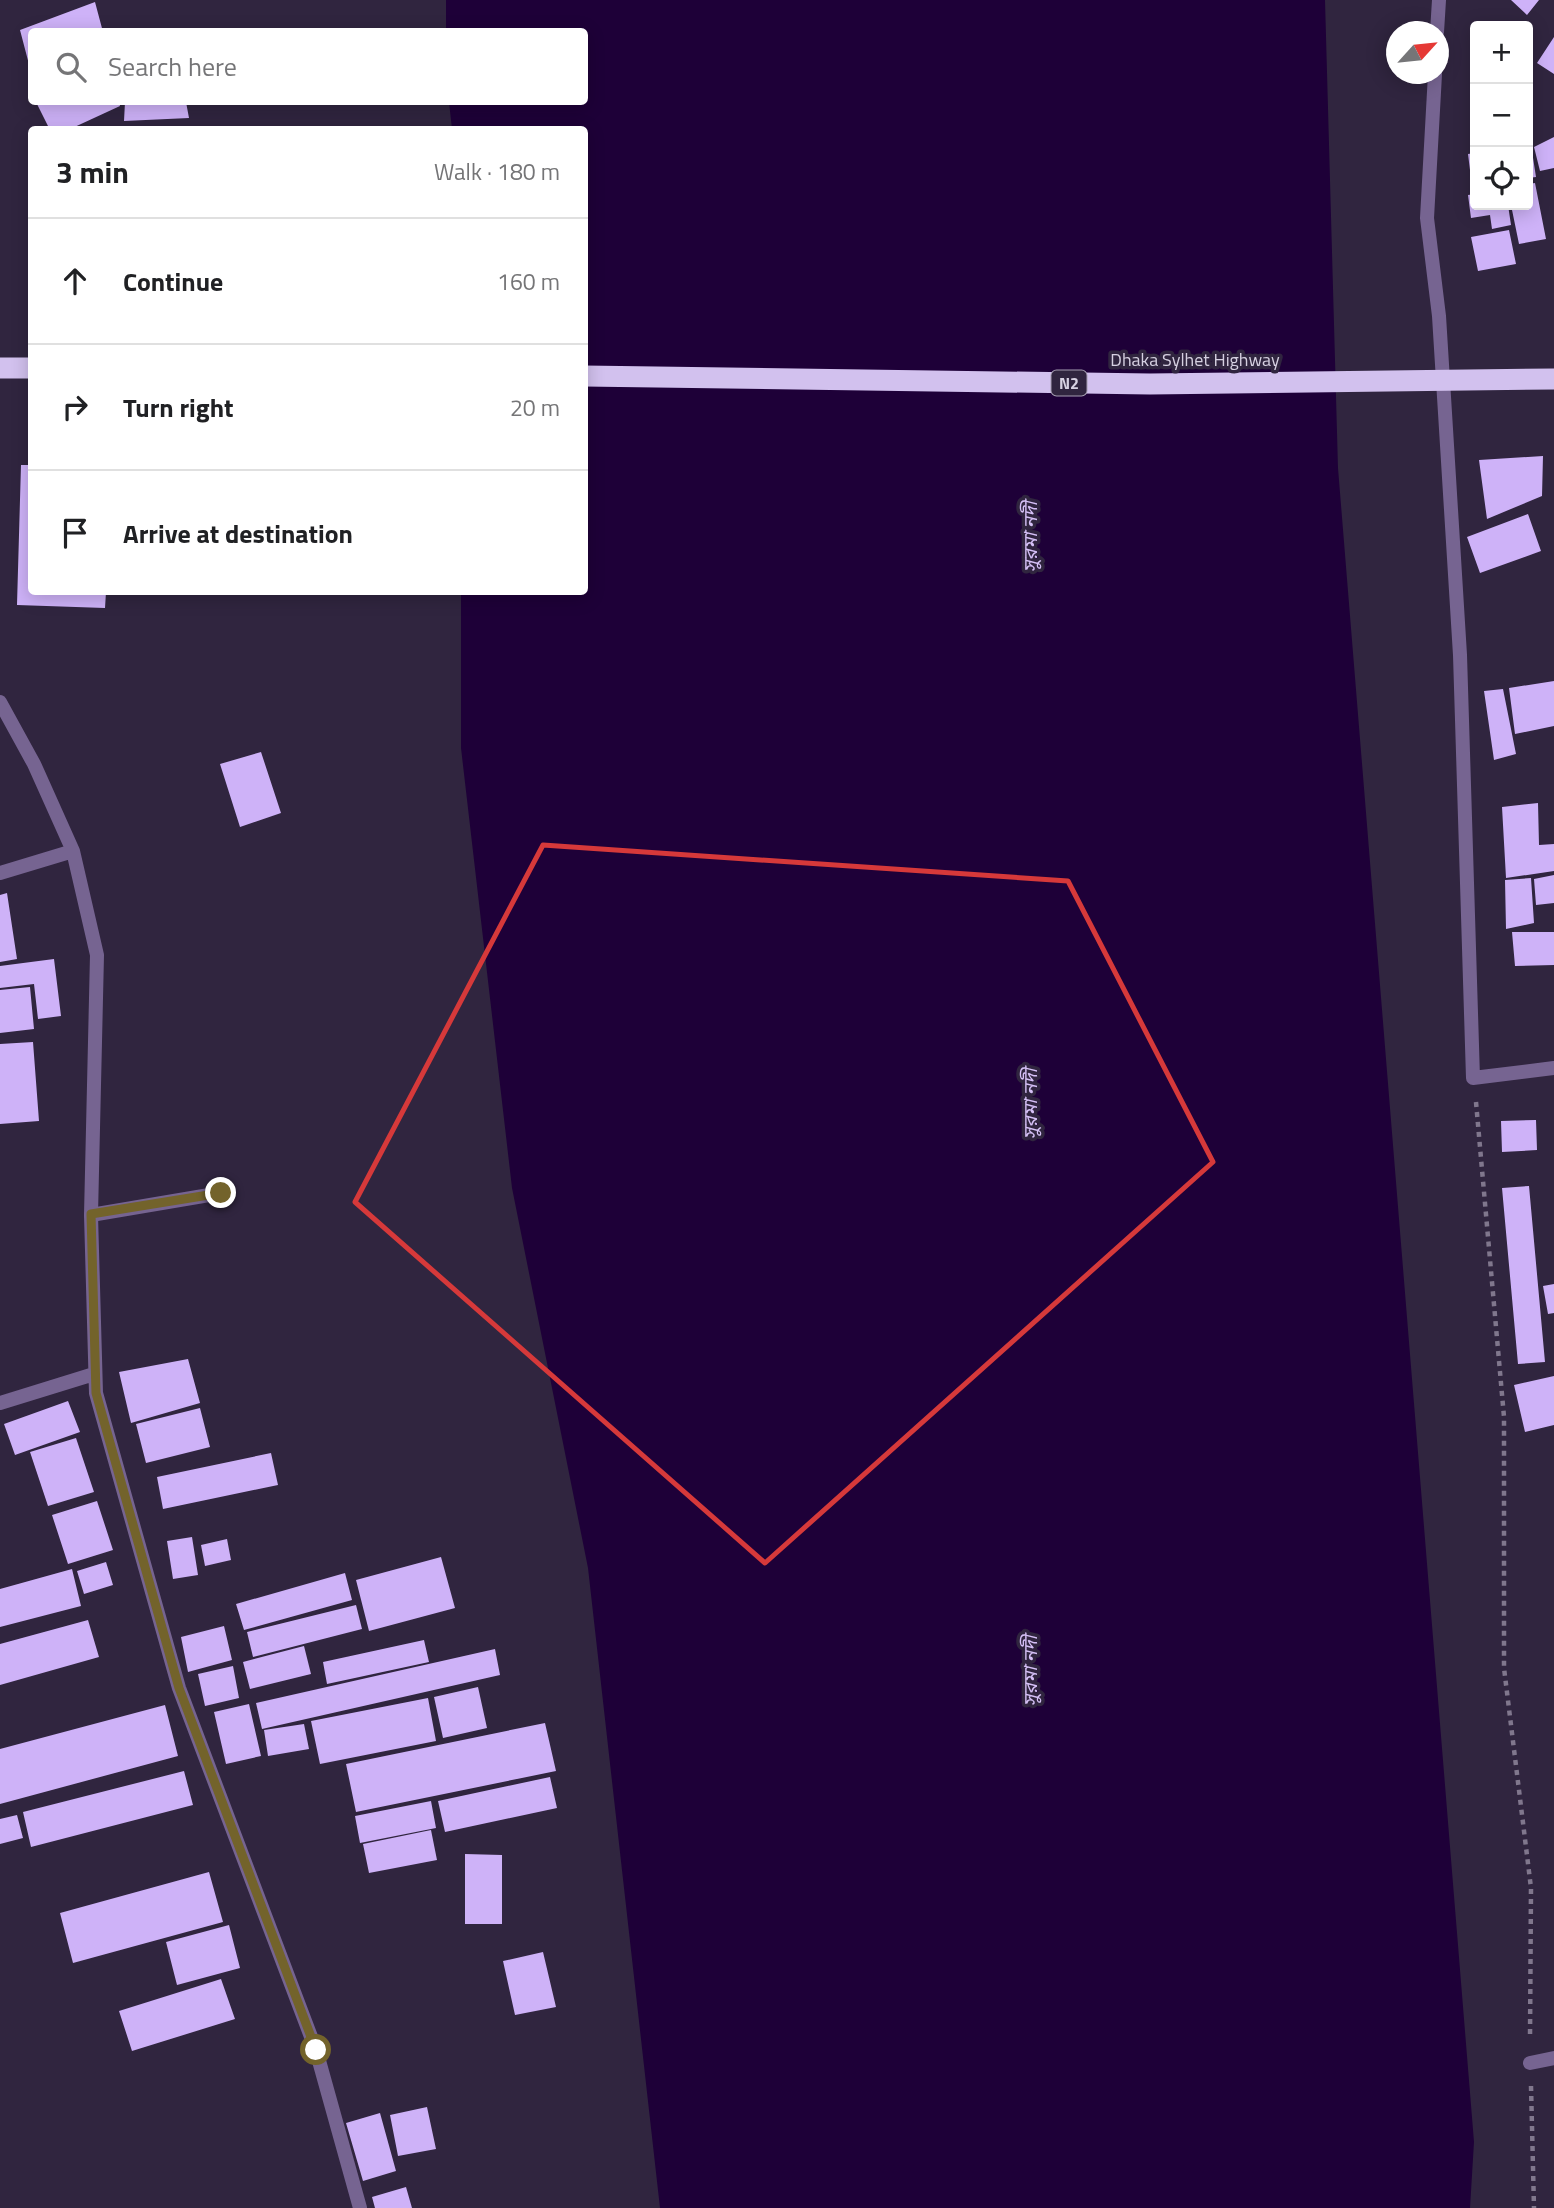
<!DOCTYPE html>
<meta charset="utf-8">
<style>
body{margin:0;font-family:"Titillium Web","Noto Sans Bengali",sans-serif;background:#f2f2f2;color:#202124}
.controls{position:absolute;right:21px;top:21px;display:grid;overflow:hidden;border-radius:7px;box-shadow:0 4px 18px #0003}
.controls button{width:63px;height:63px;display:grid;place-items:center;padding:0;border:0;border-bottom:2px solid #e0e0e0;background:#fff;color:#202124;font:35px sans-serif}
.compass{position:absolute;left:1386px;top:21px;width:63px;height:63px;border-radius:50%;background:#fff;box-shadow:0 4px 18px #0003;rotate:63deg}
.stop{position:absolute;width:21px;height:21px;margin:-16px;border:5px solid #73632b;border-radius:50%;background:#fff}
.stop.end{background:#73632b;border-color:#fff;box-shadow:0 2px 7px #0008}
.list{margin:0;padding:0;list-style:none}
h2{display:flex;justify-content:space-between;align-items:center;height:91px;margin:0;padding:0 28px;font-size:30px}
h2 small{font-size:23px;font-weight:400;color:#757577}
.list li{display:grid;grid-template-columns:46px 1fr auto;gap:21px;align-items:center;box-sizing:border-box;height:126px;padding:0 28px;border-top:2px solid #e0e0e0}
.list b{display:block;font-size:26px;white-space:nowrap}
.list em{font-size:23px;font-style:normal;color:#757577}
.icon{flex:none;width:38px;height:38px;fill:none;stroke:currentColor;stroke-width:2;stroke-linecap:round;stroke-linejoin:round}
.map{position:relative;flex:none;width:1554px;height:2208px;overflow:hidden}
.search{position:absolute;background:#fff;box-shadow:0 4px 18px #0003;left:28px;top:28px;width:560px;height:77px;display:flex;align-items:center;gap:18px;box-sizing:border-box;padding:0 24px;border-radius:7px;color:#757577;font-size:26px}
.panel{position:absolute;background:#fff;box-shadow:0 4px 18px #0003;left:28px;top:126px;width:560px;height:469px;border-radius:7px}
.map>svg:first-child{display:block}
.water{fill:#1e0038}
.building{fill:#ceb2f8}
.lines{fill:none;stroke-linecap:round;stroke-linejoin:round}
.path{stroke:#80778d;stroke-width:4.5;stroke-dasharray:5 5;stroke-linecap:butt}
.lane{stroke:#766491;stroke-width:14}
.street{stroke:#766491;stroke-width:14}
.highway{stroke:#d2c1ee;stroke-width:21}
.highway-bridge{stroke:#d2c1ee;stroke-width:21}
.route{stroke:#73632b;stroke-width:9}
.marked{fill:none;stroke:#d6393a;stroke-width:5;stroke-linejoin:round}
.labels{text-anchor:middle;stroke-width:7;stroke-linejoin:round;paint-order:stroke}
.shield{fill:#30253f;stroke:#a49db0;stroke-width:2}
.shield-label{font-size:16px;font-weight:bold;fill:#d6d0e1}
.street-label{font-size:18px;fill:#d6d0e1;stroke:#30253f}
.water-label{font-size:19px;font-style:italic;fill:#d5c0f6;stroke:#30253f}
</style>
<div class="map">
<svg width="1554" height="2208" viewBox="0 0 1554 2208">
<rect width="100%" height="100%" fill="#30253f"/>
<!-- water -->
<path class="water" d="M446,0H1325L1338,468L1474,2142L1470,2208H660L588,1568L512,1188L461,748V592H584V130L452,129L449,102H584V32H446Z"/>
<!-- building -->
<path class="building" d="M1511,0H1539L1527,15Z
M95,2L103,32H32L31,72L20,30Z
M1554,37V74L1537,63Z
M43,102H119L120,106L68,130H50L37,104Z
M125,102H186L189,118L124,121Z
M1554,137V168L1540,171L1534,147Z
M1531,145L1536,177L1528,178V146Z
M1475,153V185L1472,186L1468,154Z
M1535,183L1546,239L1519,244L1511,205H1528V184Z
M1475,194V205H1508L1511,225L1492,229L1490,215L1471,218L1468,195Z
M1509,230L1516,264L1478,271L1471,237Z
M1543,456L1542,496L1487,519L1479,460Z
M21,465H32V592H106L105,608L17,605Z
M1528,514L1541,551L1480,573L1467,537Z
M1554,681V726L1515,734L1509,688Z
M1503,689L1516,754L1494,760L1484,691Z
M261,752L281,813L240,827L220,764Z
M1538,803L1539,845L1554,844V871L1506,878L1502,807Z
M1554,875V903L1536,905L1534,879Z
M1531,878L1534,923L1506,929L1505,880Z
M7,893L17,959L0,962V895Z
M1512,932H1554V965L1515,966Z
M54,959L61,1016L38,1019L34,984L0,988V966Z
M30,987L34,1029L0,1033V990Z
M33,1042L39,1121L0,1124V1044Z
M1536,1120L1537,1150L1502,1152L1501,1121Z
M1529,1186L1545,1362L1518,1364L1502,1188Z
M1554,1284V1313L1548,1314L1543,1286Z
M188,1359L200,1403L131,1423L119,1372Z
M1554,1376V1425L1525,1432L1514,1385Z
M68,1401L80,1432L15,1455L4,1424Z
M200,1408L210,1447L146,1463L136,1424Z
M76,1438L94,1492L48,1506L30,1452Z
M271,1453L278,1485L163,1509L157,1477Z
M97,1501L113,1550L68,1564L52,1515Z
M192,1537L198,1575L173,1579L167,1541Z
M227,1539L231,1560L205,1566L201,1545Z
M441,1557L455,1608L369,1631L356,1580Z
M106,1562L113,1585L84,1594L77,1571Z
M72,1569L81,1606L0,1627V1589Z
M345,1573L352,1600L244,1630L236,1604Z
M356,1605L362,1629L253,1657L247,1632Z
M88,1620L99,1657L0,1685V1644Z
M224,1626L232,1660L188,1672L181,1637Z
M424,1640L429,1662L327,1684L323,1662Z
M304,1646L311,1674L250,1689L243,1662Z
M495,1649L500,1675L262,1729L256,1703Z
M233,1666L239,1698L205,1706L198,1674Z
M478,1687L487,1728L443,1738L434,1697Z
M428,1698L436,1741L320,1764L311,1721Z
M249,1704L261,1756L226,1764L214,1712Z
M165,1705L178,1756L0,1804V1749Z
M545,1723L556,1771L356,1812L346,1764Z
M304,1724L309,1749L268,1756L264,1730Z
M184,1771L193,1805L31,1847L23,1812Z
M550,1777L557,1808L445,1832L438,1801Z
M431,1801L436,1828L360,1843L355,1816Z
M17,1815L23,1838L0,1844V1819Z
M431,1830L437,1860L369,1873L363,1844Z
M465,1854L502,1855V1924H465Z
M209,1872L223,1922L73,1963L60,1913Z
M229,1925L240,1968L177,1985L166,1942Z
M543,1952L556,2007L515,2015L503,1961Z
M221,1979L235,2019L132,2051L119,2011Z
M427,2107L436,2149L398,2156L390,2115Z
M380,2113L396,2171L363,2181L346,2123Z
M406,2187L412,2208H375L372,2197Z"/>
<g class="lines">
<!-- path -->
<path class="path" d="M1476,1102L1504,1417V1668L1531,1888L1530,2039
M1531,2086L1534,2208"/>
<!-- lane -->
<path class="lane" d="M91,1215L221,1193"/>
<!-- street -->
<path class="street" d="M1437,32L1439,0
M1435,74L1427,218L1439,316L1460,655L1473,1078L1554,1068
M0,702L34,764L73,851L97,955L91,1215L96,1393L179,1688L316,2050L360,2208
M0,873L73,851
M0,1403L94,1374
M1530,2063L1554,2058"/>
<!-- highway -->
<path class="highway" d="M0,368H32"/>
<!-- highway-bridge -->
<path class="highway-bridge" d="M584,376L1150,384L1554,379"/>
</g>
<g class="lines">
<!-- route -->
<path class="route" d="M221,1193L91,1214L96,1393L179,1688L316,2050"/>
</g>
<!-- marked area -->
<path class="marked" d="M543,845L1068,881L1213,1162L765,1563L355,1202Z"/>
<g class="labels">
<!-- shield labels -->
<rect class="shield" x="1051.5" y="370.5" width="35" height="25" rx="5"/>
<g class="shield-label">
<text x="1069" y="389">N2</text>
</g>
<!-- street labels -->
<g class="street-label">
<text x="1195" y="366">Dhaka Sylhet Highway</text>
</g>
<!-- water labels -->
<g class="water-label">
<text transform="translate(1030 537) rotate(-90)" y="7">সুরমা নদী</text>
<text transform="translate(1030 1104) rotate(-90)" y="7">সুরমা নদী</text>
<text transform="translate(1030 1671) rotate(-90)" y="7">সুরমা নদী</text>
</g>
</g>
</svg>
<div class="controls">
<button>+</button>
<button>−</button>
<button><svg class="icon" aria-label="locate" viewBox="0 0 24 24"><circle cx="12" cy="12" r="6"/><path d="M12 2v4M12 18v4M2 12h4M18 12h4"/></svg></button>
</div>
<svg class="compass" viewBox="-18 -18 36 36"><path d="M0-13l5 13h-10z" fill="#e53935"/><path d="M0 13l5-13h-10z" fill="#757577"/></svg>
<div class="stop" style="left:316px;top:2050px"></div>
<div class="stop end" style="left:221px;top:1193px"></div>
<div class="search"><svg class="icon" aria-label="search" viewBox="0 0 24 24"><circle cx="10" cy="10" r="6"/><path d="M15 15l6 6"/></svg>Search here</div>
<section class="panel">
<h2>3 min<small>Walk · 180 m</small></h2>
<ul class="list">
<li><svg class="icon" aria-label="ahead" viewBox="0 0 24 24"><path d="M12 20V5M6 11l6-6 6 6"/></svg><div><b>Continue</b></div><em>160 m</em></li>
<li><svg class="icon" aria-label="right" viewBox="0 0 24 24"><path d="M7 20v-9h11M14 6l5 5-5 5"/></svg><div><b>Turn right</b></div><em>20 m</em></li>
<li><svg class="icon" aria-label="arrive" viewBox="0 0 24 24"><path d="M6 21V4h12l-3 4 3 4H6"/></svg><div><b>Arrive at destination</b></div></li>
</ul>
</section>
</div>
